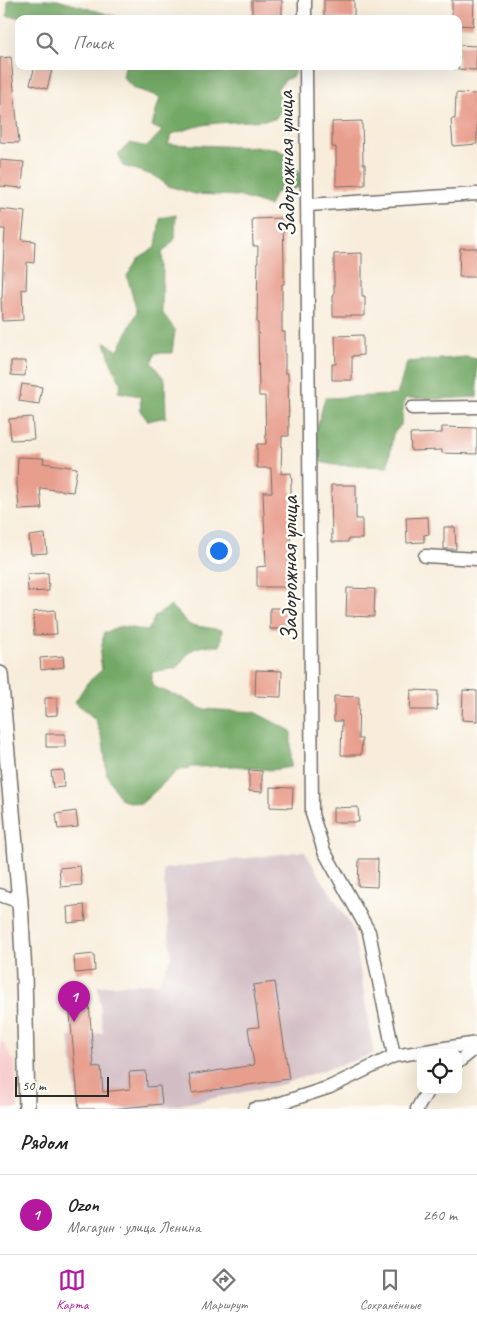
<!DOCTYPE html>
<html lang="ru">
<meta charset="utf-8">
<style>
body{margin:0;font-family:Caveat,sans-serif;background:#f2f2f2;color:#222}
.controls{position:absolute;right:15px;bottom:15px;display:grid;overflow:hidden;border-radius:10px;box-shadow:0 5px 20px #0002}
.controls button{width:45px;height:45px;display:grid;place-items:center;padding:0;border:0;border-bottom:1px solid #e0e0e0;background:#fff;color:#222;font:25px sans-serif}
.scale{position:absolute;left:15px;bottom:12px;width:94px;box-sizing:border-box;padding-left:5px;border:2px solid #2b2b2b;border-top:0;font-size:14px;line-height:18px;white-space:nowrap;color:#2b2b2b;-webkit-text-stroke:4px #fdfcf7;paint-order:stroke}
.you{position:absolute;left:218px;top:550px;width:18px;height:18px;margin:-12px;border:4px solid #fff;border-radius:50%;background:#1a73e8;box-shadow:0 0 0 8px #1a73e833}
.badge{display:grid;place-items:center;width:32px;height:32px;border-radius:50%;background:#b5179e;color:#fff;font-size:16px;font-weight:700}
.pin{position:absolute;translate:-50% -41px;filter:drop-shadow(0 1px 2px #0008)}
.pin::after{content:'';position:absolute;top:26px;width:18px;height:15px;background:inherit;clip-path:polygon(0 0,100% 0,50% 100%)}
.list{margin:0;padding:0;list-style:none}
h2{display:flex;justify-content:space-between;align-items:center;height:65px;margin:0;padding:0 20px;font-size:21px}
h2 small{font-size:16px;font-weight:400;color:#767676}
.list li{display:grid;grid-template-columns:32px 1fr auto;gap:15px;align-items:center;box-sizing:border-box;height:80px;padding:0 20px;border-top:1px solid #e0e0e0}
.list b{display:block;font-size:19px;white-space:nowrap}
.list p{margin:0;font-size:16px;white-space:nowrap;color:#767676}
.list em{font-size:16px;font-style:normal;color:#767676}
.icon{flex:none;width:28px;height:28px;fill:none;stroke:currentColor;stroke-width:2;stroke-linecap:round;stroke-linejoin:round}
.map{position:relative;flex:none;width:477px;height:1109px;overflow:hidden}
.search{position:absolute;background:#fff;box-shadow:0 5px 20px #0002;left:15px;right:15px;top:15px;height:55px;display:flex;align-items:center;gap:12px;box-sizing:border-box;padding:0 18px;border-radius:10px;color:#767676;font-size:19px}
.sheet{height:145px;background:#fff}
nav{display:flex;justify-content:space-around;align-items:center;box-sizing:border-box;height:70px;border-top:1px solid #e0e0e0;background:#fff;font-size:14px;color:#767676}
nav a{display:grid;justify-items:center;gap:2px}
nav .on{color:#b5179e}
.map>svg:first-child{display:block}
.built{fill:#f7cfd0}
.industrial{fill:#d2bdc5}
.forest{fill:#73a966;stroke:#4f6a48}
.building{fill:#e89e8d}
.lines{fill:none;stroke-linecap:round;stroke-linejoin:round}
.minor-casing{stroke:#736f69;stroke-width:15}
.major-casing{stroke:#736f69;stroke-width:18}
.minor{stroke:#fff;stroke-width:12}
.major{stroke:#fff;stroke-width:15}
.labels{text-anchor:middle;stroke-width:5;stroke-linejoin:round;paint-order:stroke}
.street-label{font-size:24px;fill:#2b2b2b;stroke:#fdfcf7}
</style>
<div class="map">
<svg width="477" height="1109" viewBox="0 0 477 1109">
<rect width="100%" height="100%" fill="#fdfcf7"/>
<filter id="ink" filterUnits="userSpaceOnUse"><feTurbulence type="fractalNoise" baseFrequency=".02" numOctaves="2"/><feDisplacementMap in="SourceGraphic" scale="10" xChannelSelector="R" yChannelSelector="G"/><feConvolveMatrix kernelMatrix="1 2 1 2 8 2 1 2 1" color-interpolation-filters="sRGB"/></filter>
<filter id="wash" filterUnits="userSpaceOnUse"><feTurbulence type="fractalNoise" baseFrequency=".0096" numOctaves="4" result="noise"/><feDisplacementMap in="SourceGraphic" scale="20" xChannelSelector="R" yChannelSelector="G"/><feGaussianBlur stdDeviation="1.12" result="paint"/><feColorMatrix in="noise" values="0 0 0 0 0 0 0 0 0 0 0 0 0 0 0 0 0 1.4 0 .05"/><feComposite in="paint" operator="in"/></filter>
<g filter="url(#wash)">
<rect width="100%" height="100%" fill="#f8eddb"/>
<!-- built -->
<path class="built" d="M0,1041H2L15,1063L18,1109H0Z"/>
<!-- industrial -->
<path class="industrial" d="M304,851L353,929L374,1054L308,1075L284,1084L179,1105L140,1109H78L69,1037L103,1033L98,986L159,983L171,957L163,869Z"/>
<!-- forest -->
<path class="forest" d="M8,0H57L125,19H37L7,16Z
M125,66H215L218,72C245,70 271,66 297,66L293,76L285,80L277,89L284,107L275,119C251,122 227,121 203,125C193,127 182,131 172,134L168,144L272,148L290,155L299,172L301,187L275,193L269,206L238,196L195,194L168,186L155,176L123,166L118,154L130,143L147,147L162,131L152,126L160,97L133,88L123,77Z
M176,215L175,239L162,253L163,265L162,312L175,330L172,353H155L152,363L165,380L166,417L148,421L141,412L140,396L118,392L121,384L111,363L105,342L118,351L137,312L127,276L138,258L156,247L160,218Z
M466,357L477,359V397L440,399L405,398L403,410L401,425L393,434L388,467L335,465L320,462L316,432L325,398L397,395L407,362Z
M171,606L190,625L222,630L220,646C193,646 193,646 177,668L152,672V686L182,698L202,709L254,712L291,731V767L271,770L236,766L192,767L177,771L141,804L121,800L107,775L103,741L95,719L75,702L87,683L102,670L100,656L104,633L121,626L148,631L155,616Z"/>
<g id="blocks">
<!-- building -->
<path class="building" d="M252,0H282V19L252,18Z
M324,0H354V19H324Z
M452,0H474L473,26L458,25V19H452Z
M458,45L477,46L476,70L458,69Z
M11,57L19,143L0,142V58Z
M35,66H53L47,89L30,84Z
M456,93L477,94V144L453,146L451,119H455Z
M362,121L363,164H365V185L336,186V147H332V122Z
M0,160L24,162L22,188L0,186Z
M0,209L25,212L22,240L35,241L34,263L27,262L26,290L22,289L23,320L2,321L1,298H2L3,267L5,229H0Z
M283,218L284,262V284H282V332H285V373H288L289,436H282L281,474L291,473L292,483H291V514H289L291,553L288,554L289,587H257V567L266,566L263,492H272L271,468H257V444H266L265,396H259L258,323H257L258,246H253L252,219Z
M460,248H477V277H459Z
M362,253V296H365V316H333V296H334V254Z
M363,335V355L352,356V380H332V364H336L335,336Z
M11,361H26L25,376L11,375Z
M22,384L42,387L39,404L19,401Z
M32,417L34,439L11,440L9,419Z
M442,427L477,428V454L442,453V450L411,451L410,434L442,433Z
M18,457L44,458L43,463L77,468L73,492L40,488L42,509L19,510L17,484Z
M331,485H356V519H362V539H348V542H332Z
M428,517L429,534L424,535V542L407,543L406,518Z
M444,527H455L456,549H444Z
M45,534L47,553L31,554L29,536Z
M48,573L49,591L28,592L27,574Z
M347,588L375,589L374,617L346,616Z
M270,608H291V629H270Z
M55,610L57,634L34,635L33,612Z
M63,656L64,667L41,670L40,658Z
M256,670L282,671L281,697L255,696Z
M411,690L438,691L437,710H410Z
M463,690L477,691V721L462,720Z
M334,696L359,697L358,739H362L361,755H341L342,721H334Z
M45,698H57V715L45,716Z
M46,734H65V747H46Z
M63,770L64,787L53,788L51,771Z
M249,770L262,771V792L249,791Z
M270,787L293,788L292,808L270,807Z
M358,807L359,822H333V808Z
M76,811L78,827L58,829L56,814Z
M359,859H378L377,887L358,886Z
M80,866L82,885L61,887L59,868Z
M84,905L86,921L68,923L67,907Z
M94,954L95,971L75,973L74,956Z
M275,982L289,1079L192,1093L189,1075L254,1065L248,1028L259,1027L253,985Z
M89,1002L94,1068L101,1067L103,1092L130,1089L129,1072L146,1071L147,1087L160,1086L162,1104L111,1109H79L69,1004Z"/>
</g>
</g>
<g filter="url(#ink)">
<use href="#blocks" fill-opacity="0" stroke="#736f69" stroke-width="1"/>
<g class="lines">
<!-- minor casing -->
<g class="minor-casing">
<path id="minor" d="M305,0V19
M306,66L312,814L324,851L369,932L394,1056
M308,205L477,194
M412,408L477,407
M425,556L477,559
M0,895L20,902
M458,1062L477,1047
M254,1109L266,1108L330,1087L394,1056L477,1043
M417,1109L428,1090"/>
</g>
<!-- major casing -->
<g class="major-casing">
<path id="major" d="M0,674L20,902L24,974L27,1109"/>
</g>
<!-- minor -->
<use href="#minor" class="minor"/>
<!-- major -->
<use href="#major" class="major"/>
</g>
</g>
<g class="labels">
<!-- street labels -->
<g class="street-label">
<text transform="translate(286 164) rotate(-91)" y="8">Задорожная улица</text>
<text transform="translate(289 569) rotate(-90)" y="8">Задорожная улица</text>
</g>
</g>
</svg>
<div class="controls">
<button><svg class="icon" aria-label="locate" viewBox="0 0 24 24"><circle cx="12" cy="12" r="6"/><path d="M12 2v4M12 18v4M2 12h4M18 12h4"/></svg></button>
</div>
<div class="scale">50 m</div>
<div class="you"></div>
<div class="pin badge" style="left:74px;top:1022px">1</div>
<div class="search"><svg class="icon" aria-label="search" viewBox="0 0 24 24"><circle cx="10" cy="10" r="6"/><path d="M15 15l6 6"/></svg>Поиск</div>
</div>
<section class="sheet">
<h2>Рядом<small></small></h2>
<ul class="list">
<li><span class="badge">1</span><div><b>Ozon</b><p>Магазин · улица Ленина</p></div><em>260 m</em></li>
</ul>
</section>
<nav>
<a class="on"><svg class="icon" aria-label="map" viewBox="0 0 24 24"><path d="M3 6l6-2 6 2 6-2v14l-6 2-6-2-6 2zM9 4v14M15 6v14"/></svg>Карта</a>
<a><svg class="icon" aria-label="directions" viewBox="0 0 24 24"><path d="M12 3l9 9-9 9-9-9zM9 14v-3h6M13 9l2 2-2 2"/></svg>Маршрут</a>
<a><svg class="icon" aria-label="saved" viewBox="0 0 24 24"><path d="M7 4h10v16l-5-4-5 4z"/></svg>Сохранённые</a>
</nav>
